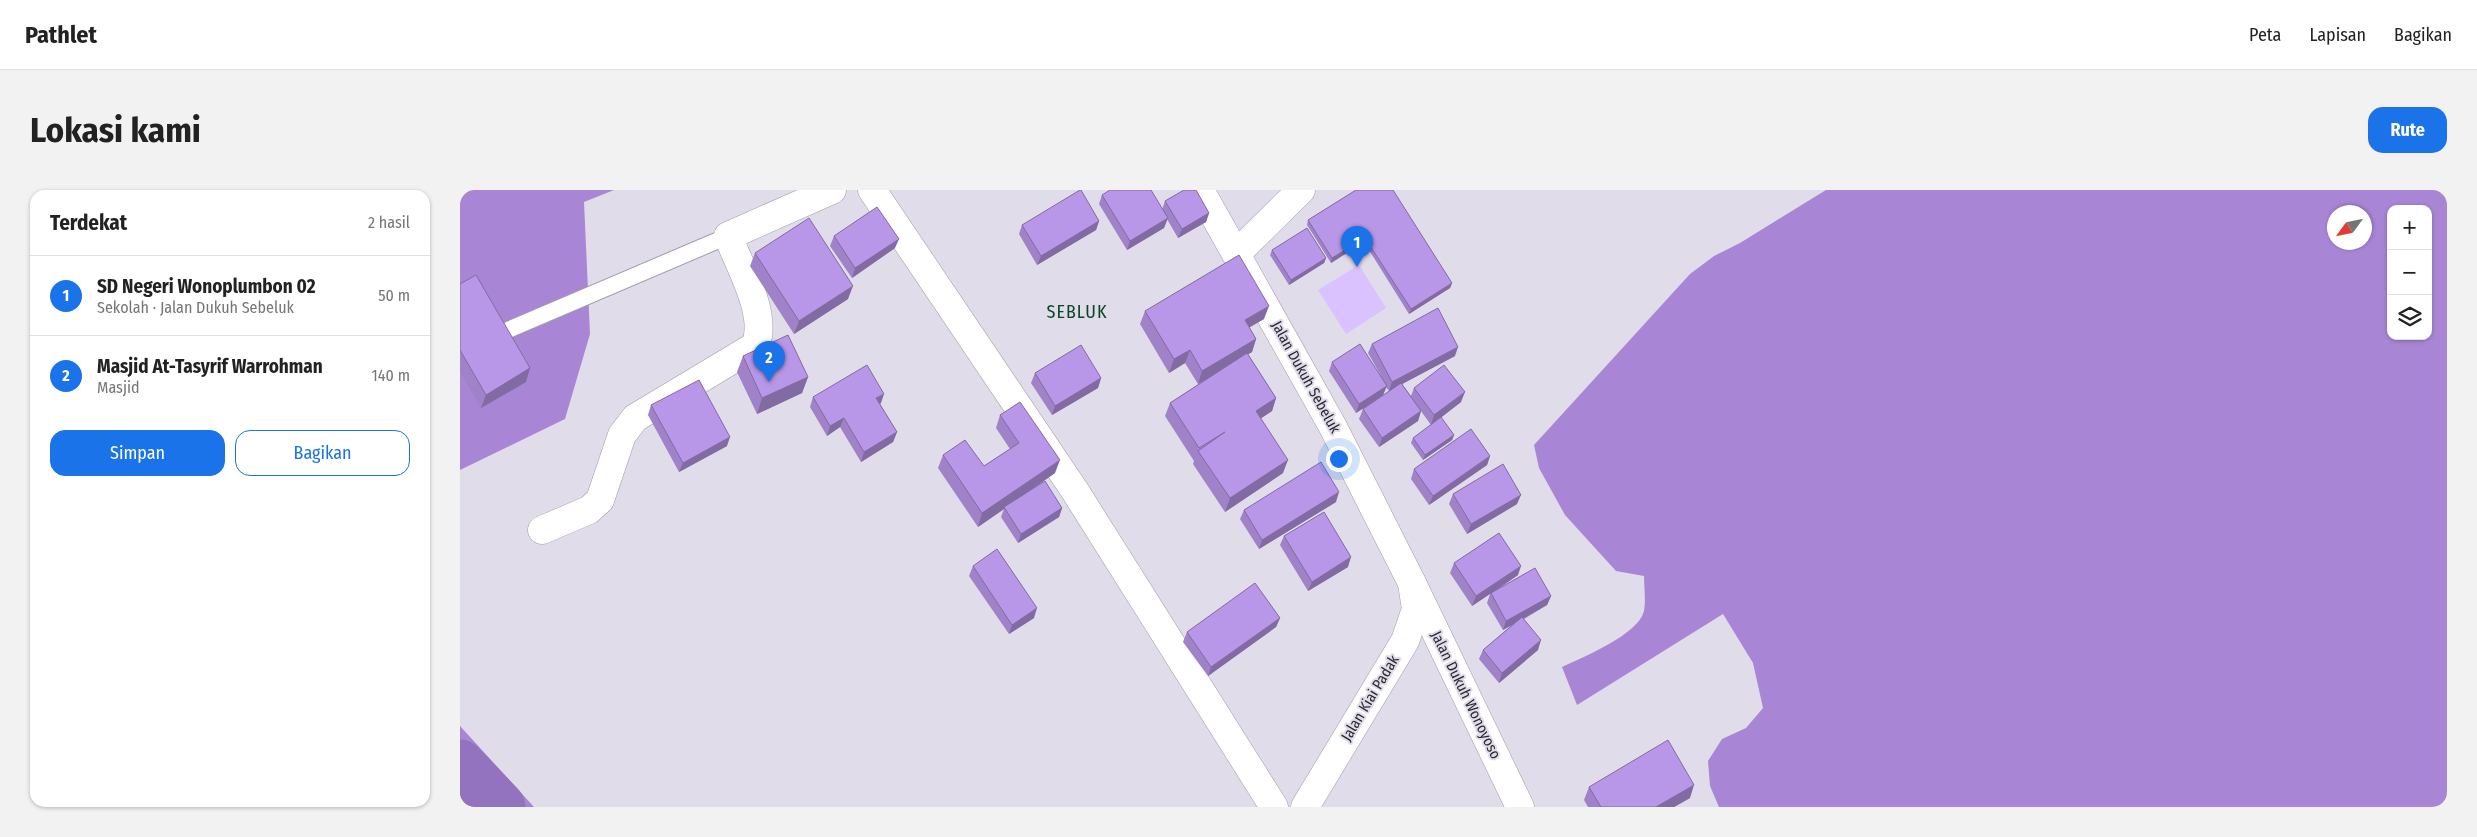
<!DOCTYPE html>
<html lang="id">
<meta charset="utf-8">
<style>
body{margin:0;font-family:"Fira Sans Condensed",sans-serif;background:#f2f2f2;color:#222}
.controls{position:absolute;right:15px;top:15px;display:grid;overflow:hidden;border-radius:10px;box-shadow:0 1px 4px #0004}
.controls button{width:45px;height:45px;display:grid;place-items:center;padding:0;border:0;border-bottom:1px solid #e0e0e0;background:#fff;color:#222;font:25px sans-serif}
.compass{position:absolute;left:1867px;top:15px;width:45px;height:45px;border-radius:50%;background:#fff;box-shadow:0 1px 4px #0004;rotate:237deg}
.you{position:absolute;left:878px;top:268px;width:18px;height:18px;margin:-12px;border:4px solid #fff;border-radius:50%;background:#1a73e8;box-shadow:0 0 0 8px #1a73e833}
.badge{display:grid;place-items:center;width:32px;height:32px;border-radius:50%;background:#1a73e8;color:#fff;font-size:16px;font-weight:700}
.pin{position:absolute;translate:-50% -41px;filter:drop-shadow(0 1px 2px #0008)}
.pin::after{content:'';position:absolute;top:26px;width:18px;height:15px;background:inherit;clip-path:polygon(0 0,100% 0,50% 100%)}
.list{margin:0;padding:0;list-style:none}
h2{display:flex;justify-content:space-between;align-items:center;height:65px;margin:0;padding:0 20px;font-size:21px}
h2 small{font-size:16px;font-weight:400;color:#767676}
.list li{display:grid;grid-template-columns:32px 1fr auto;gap:15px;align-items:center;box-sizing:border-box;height:80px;padding:0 20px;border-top:1px solid #e0e0e0}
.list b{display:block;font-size:19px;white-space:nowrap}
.list p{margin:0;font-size:16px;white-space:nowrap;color:#767676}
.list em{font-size:16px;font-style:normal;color:#767676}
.actions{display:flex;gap:10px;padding:15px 20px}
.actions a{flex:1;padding:11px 0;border:1px solid #1a73e8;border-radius:15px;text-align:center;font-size:18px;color:#1a73e8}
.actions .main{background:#1a73e8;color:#fff}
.icon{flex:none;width:28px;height:28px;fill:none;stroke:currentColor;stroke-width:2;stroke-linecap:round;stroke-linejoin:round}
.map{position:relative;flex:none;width:1987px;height:617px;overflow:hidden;border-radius:15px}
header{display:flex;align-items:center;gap:30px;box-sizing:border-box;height:70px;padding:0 25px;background:#fff;border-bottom:1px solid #e0e0e0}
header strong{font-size:24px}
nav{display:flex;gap:28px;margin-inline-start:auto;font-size:18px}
.intro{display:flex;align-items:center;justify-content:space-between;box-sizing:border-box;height:120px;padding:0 30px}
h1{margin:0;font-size:35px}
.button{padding:12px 22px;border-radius:15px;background:#1a73e8;color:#fff;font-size:18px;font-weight:700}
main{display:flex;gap:30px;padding:0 30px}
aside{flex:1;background:#fff;border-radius:15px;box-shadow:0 1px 4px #0004}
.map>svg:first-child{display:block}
.green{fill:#dac1ff}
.forest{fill:#a886d5;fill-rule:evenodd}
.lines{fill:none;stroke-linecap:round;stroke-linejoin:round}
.river{stroke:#9372bf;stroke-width:51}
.lane-casing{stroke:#a19ca9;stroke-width:18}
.street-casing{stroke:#a19ca9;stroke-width:29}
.secondary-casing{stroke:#a19ca9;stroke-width:29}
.lane{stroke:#fff;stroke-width:16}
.street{stroke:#fff;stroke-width:28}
.secondary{stroke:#fff;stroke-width:28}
.wall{fill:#9f82c8;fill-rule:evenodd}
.shaded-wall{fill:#826aa2}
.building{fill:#b997e8;stroke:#826aa2}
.labels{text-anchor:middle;stroke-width:4;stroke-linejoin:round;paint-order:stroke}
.street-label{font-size:15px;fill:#2a282d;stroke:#e1dcea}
.quarter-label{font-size:18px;letter-spacing:1px;fill:#0d4524;stroke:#e1dcea}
</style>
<header>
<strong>Pathlet</strong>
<nav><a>Peta</a><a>Lapisan</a><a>Bagikan</a></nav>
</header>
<div class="intro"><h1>Lokasi kami</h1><a class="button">Rute</a></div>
<main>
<aside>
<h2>Terdekat<small>2 hasil</small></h2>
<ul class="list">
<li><span class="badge">1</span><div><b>SD Negeri Wonoplumbon 02</b><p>Sekolah · Jalan Dukuh Sebeluk</p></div><em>50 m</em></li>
<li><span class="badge">2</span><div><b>Masjid At-Tasyrif Warrohman</b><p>Masjid</p></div><em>140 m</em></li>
</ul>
<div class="actions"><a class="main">Simpan</a><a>Bagikan</a></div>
</aside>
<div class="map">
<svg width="1987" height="617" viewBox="0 0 1987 617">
<rect width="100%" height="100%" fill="#e1dcea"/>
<!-- green -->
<path class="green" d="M899,75L926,118L886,144L858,100Z"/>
<!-- forest -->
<path class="forest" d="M0,0H154L124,12L130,144L105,229L0,280Z
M1366,0H1987V617H1259L1250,596L1248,571L1262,549L1286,538L1303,518L1293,473L1263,424L1117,515L1102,477C1123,467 1178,445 1184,421C1186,410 1184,397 1184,386L1156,381L1105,325L1079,278L1074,255L1230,84L1254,66L1280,53ZM1931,19H1968V146H1931ZM1904,22V52H1874V22Z
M0,536L74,617H0Z"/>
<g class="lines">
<!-- river -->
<path class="river" d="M0,575L40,617"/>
<!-- lane casing -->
<g class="lane-casing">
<path id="lane" d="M48,140L268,46"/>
</g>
<!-- street casing -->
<g class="street-casing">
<path id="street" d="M412,0L615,301L814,617
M777,63L841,0
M82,340L129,320L140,310L162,245L175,228L295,156C309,126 279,75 268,46L372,0
M952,393L1060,617"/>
</g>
<!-- secondary casing -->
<g class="secondary-casing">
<path id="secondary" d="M740,0L873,237L952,393L956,419L945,451L845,617"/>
</g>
<!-- lane -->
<use href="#lane" class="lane"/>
<!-- street -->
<use href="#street" class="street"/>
<!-- secondary -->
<use href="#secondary" class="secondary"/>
</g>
<!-- wall -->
<path class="wall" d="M896,0L992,93L990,98L949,124L904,52L871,73L847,35L848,30Z
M642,5L702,20L705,11L749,23L746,32L718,48L707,29L704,38L667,60L639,14Z
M639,31L636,40L577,75L559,44L562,35Z
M374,46L435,58L392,88L370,56Z
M812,60L866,68L864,73L829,95L810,65Z
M295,63L388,109L334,144L290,76Z
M0,94L70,178L66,192L21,218L0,182Z
M685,121L804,129L789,137L796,149L792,162L788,164L816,208L812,221L801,228L823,283L765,322L733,274L734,271L705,226L710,213L748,188L738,194L725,173L709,183L680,134Z
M912,154L995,166L942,194L951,206L954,198L1001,212L978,230L994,245L992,250L963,270L951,253L953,248L971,235L961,221L958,231L919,257L899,229L903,219L917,210L896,223L869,181L872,172L921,186L908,163ZM926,197L929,201L923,205Z
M283,166L348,187L342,203L297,224L277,182Z
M575,183L641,188L638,198L592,225L571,193Z
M353,207L421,213L420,214L437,242L433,252L401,272L380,237L367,246L350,217Z
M191,215L267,256L219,282L188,225Z
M540,225L595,283L562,306L602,318L599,327L558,353L541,327L544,319L518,337L478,278L483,265L524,276L550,259L536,238Z
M1030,266L1027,275L969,315L951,289L954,279Z
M993,304L1057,314L1007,344L989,314Z
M876,312L799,359L780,329L784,320Z
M824,346L888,377L848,401L820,355Z
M994,373L1058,385L1037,400L1091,406L1087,415L1064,429L1078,460L1039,493L1019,469L1023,460L1052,435L1043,440L1027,413L1030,404L1012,416L990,383Z
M513,376L574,428L549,444L509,386Z
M820,428L816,437L748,486L723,452L727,442Z
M1129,597L1230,608L1214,617H1128L1124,610Z"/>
<!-- shaded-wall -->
<path class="shaded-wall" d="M749,23L746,32L718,48L722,39Z
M708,28L704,38L667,60L670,51Z
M639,31L636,40L577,75L581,66Z
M905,48L904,52L871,73L872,68Z
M439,49L435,58L392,88L395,78Z
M866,68L864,73L829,95L831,90Z
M992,93L990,98L949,124L951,119Z
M393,96L388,109L334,144L339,131Z
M809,116L804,129L780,143L785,130Z
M796,149L792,162L738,194L742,181Z
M998,157L995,166L929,201L932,192Z
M730,160L725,173L709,183L714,169Z
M70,178L66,192L21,218L26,205Z
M348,187L342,203L297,224L302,208Z
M641,188L638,198L592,225L595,216Z
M927,196L923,205L896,223L899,214Z
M1005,202L1001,212L971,235L974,225Z
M424,204L421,213L413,218L416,208Z
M816,208L812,221L791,235L796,221Z
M961,221L958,231L919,257L922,248Z
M384,228L380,237L367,246L370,236Z
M437,242L433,252L401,272L404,262Z
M994,245L992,250L963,270L965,265Z
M270,247L267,256L219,282L223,273Z
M1030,266L1027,275L969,315L973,306Z
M600,270L595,283L545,318L544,317V319L518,337L522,323Z
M828,270L823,283L765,322L770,308Z
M879,302L876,312L799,359L802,350Z
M1061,305L1057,314L1007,344L1011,334Z
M602,318L599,327L558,353L561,344Z
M891,367L888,377L848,401L852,392Z
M1061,376L1058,385L1012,416L1016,406Z
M1091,406L1087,415L1043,440L1046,431Z
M577,418L574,428L549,444L552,435Z
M820,428L816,437L748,486L751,477Z
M1081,450L1078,460L1039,493L1042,483Z
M1234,595L1230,608L1214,617H1196Z"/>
<!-- building -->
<path class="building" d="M620,0H621L639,31L581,66L562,35Z
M650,0H691L708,28L670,51L642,5Z
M724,0H736L749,23L722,39L705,11Z
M896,0H933L992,93L951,119L905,48L872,68L848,30Z
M417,17L439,49L395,78L374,46Z
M349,28L393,96L339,131L295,63Z
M847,38L866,68L831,90L812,60Z
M779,65L809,116L785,130L796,149L742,181L730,160L714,169L685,121Z
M16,85L70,178L26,205L0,160V94Z
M978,118L998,157L932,192L912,154Z
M328,145L348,187L302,208L283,166Z
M900,154L927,196L899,214L872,172Z
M621,155L641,188L595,216L575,183Z
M787,163L816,208L796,221L828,270L770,308L738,261L765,242L739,258L710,213Z
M407,175L424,204L416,208L437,242L404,262L384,228L370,236L353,207Z
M984,175L1005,202L974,225L954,198Z
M239,190L270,247L223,273L191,215Z
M941,193L961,221L922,248L903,219Z
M560,212L600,270L522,323L483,265L505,250L524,276L559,253L540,225Z
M981,227L994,245L965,265L953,248Z
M1011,239L1030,266L973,306L954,279Z
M861,272L879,302L802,350L784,320Z
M1043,274L1061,305L1011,334L993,304Z
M585,291L602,318L561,344L544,317Z
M864,322L891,367L852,392L824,346Z
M1039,343L1061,376L1016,406L994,373Z
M537,359L577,418L552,435L513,376Z
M1075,378L1091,406L1046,431L1031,403Z
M795,393L820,428L751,477L727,442Z
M1062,427L1081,450L1042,483L1023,460Z
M1208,550L1234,595L1196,617H1141L1129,597Z"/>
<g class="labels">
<!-- street labels -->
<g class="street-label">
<text transform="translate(846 187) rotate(61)" y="5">Jalan Dukuh Sebeluk</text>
<text transform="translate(1006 505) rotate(64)" y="5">Jalan Dukuh Wonoyoso</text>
<text transform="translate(910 508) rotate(-59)" y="5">Jalan Kiai Padak</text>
</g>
<!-- quarter labels -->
<g class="quarter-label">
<text x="617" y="128">SEBLUK</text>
</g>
</g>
</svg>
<div class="controls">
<button>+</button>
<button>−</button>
<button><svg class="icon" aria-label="layers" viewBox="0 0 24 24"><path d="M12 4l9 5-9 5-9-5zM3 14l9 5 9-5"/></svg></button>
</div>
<svg class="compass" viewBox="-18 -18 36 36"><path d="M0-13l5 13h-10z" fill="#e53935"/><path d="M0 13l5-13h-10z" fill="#767676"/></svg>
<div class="you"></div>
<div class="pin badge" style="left:897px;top:77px">1</div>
<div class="pin badge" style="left:309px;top:192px">2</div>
</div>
</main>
